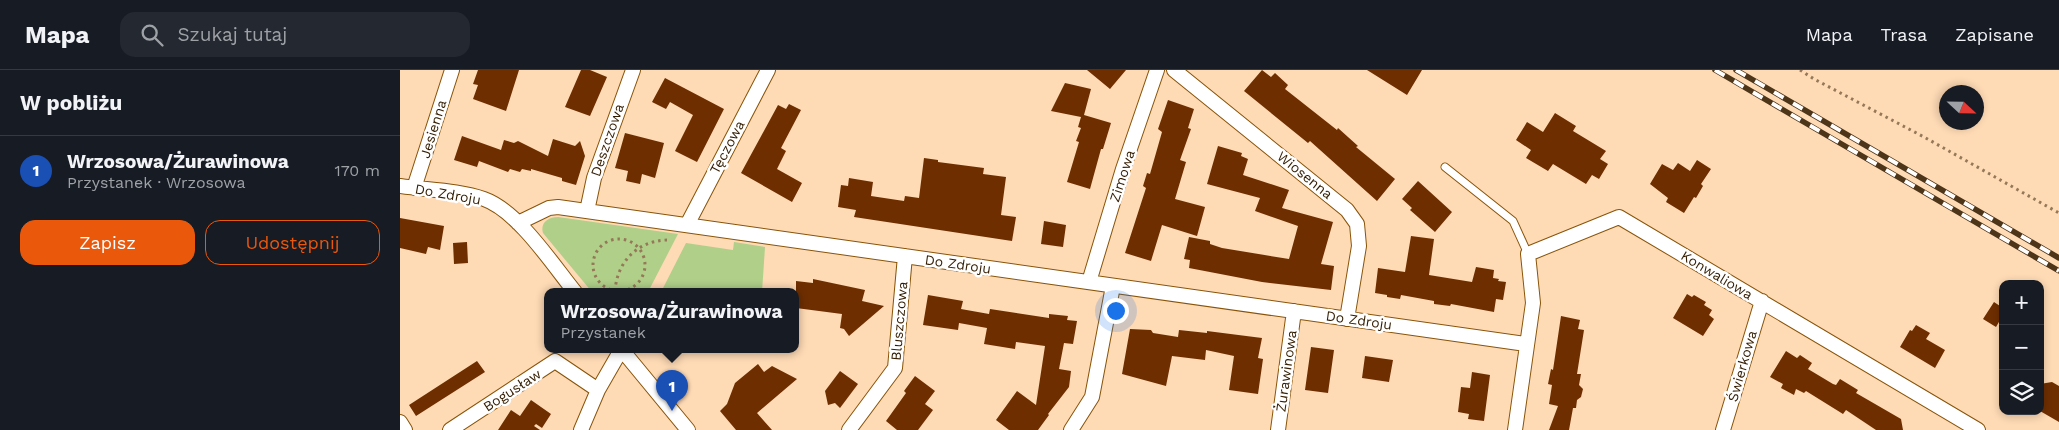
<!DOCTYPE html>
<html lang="pl">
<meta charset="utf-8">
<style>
body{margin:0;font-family:"Work Sans",sans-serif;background:#242831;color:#f1f3f6}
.controls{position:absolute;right:15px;bottom:15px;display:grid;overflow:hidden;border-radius:10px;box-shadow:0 2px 8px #0003}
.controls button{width:45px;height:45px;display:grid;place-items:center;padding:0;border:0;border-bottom:1px solid #363941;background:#171b24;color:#f1f3f6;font:25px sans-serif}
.compass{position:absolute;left:1539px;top:15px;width:45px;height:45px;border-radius:50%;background:#171b24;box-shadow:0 2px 8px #0003;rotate:112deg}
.you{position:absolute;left:715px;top:240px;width:18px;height:18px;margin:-12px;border:4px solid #fff;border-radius:50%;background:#1a73e8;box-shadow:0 0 0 8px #1a73e833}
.badge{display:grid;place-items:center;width:32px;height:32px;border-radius:50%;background:#ea580c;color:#fff;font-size:16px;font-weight:700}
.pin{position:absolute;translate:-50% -41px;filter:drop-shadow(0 1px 2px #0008)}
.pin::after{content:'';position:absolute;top:26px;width:18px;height:15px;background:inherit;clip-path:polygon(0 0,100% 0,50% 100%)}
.popup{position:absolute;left:144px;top:218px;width:255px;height:65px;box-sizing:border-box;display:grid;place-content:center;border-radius:10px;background:#171b24;filter:drop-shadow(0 1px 4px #0005);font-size:16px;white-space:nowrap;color:#9ea1a6}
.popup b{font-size:19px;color:#f1f3f6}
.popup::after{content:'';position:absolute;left:50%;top:100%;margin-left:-10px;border:10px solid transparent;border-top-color:#171b24}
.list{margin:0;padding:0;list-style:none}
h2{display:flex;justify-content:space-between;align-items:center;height:65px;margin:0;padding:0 20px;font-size:21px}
h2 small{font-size:16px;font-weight:400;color:#9ea1a6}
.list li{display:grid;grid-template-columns:32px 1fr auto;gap:15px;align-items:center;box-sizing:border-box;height:70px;padding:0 20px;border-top:1px solid #363941}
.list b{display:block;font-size:19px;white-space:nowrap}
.list p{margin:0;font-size:16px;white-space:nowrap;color:#9ea1a6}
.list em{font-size:16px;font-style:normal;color:#9ea1a6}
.actions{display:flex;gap:10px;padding:15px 20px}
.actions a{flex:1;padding:11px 0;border:1px solid #ea580c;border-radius:15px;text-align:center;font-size:18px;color:#ea580c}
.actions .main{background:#ea580c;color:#fff}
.icon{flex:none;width:28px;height:28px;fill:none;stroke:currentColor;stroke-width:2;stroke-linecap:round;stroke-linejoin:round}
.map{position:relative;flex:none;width:1659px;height:360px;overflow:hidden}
header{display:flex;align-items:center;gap:30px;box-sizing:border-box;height:70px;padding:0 25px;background:#171b24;border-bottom:1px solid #363941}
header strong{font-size:24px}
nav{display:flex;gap:28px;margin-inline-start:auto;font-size:18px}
.search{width:350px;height:45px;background:#242831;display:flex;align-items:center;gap:12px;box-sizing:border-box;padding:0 18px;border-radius:15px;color:#9ea1a6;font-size:19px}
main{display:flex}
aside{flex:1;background:#171b24}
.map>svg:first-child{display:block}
.green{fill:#b0cf89}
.building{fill:#6e2e00}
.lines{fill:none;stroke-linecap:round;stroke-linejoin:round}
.service-casing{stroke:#885409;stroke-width:9}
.minor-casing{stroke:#885409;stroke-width:16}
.path{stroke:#947858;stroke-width:3;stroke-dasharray:2.5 4;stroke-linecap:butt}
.service{stroke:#fff;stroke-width:7}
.minor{stroke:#fff;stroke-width:14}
.rail-casing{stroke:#4d3519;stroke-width:5.5}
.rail{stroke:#fff;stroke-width:4;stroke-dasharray:11;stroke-linecap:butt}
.labels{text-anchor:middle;stroke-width:5;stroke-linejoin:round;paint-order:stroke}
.street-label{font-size:14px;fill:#331d02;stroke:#fff}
</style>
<header>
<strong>Mapa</strong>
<div class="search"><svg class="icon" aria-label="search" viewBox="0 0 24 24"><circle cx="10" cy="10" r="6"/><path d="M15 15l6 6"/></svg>Szukaj tutaj</div>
<nav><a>Mapa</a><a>Trasa</a><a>Zapisane</a></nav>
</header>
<main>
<aside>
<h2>W pobliżu<small></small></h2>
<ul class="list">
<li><span class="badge" style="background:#1a4fb4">1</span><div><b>Wrzosowa/Żurawinowa</b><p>Przystanek · Wrzosowa</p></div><em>170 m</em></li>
</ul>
<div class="actions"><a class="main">Zapisz</a><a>Udostępnij</a></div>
</aside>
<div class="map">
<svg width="1659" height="360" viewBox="0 0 1659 360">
<rect width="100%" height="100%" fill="#fedab5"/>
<!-- green -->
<path class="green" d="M158,147L278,164L248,222H192L143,163C140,153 148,147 158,147Z
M334,172L365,177L362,222H261L286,173L333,180Z"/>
<!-- building -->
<path class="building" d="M78,0H119L106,41L73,29L78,15L73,14Z
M181,0H190L207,7L190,46L165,37Z
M687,0H726L710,19Z
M862,0L871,7L875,3L888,15L885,19L937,60L938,58L958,76L956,77L995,109L977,131L910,71L908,73L844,21Z
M967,0H1022L1007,25Z
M265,8L324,39L297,92L275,81L293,45L270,32L266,39L252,32Z
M665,13L691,19L684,45L711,53L703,79H701L690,119L667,112L679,72L676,71L681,58L678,57L681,47L651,41Z
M768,30L794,39L788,58L791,59L780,90L786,92L775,129L805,137L797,166L762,155L751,191L725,183L746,118L743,116L747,103L750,104L762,62L758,59Z
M389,34L401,40L381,78L386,81L377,99L402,113L392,132L341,103L378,35L386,39Z
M1155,43L1176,56L1173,61L1206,81L1200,89L1208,94L1199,109L1192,105L1186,114L1153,94L1148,101L1126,88L1131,80L1116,70L1127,52L1143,62Z
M225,63L264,73L255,108L242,104L240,114L226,111L228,101L215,98Z
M62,66L101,80L104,70L114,73L118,71L148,86L153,69L175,76L180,71L185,86L176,115L162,111V108L131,99V101L122,99L120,102L110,99L108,102L79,91L77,97L54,90Z
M818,76L842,83L841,86L848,89L843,105L889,120L882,138L933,152L921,194L934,196L931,220L862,212L789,198L790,190L784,189L789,167L810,171V174L822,178L889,189L898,156L855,141L860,128L807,114Z
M524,88L538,90V92L584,98L583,104L606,107L601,145L616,147L612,171L454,147L456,140L438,137L441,115L448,116L449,108L473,112L471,126L504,131L505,126L519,128Z
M1297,90L1311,99L1301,114L1303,116L1296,128L1294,127L1284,143L1266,132L1268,128L1250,114L1262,94L1273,100L1278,93L1290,101Z
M1018,111L1052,142L1035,162L1010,140L1012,138L1002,129Z
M0,148L44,156L40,180L28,177L26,184L0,178Z
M644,151L666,155L663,177L641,174Z
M1011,166L1034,169L1029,205L1072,212L1076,197L1094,200L1093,208L1099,209L1098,211L1106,212L1103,230L1096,229L1094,242L1051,234L1050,236L1034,234V231L1001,225L1000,229L987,227V225L975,223L978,198L1005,202Z
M67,172L68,193L54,194L53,173Z
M413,209L465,220L462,231L484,236L449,266L444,259L440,258L442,244L396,238V211L413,213Z
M1287,224L1292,227L1294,225L1306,232L1304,235L1312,240L1309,245L1314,249L1303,266L1273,248Z
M528,225L563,231L561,239L589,244L590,239L649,248V244L668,246L667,250L677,251L673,274L664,273L659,299L671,301L669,317L648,344L649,345L638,360H609L596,350L617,321L636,335L645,276L616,272L615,279L584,274L587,258L559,253L558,260L523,255Z
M1594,232L1603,238V245L1596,257L1583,249Z
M1161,246L1180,250L1178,259L1184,260L1177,304H1181L1179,315L1183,319L1181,327L1177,330L1176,338H1173L1169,360H1149L1158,336L1149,334L1152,315L1148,314L1151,299L1153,300Z
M1516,255L1530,263L1526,269L1545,280L1535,298L1500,277L1510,260L1512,261Z
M730,259L751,260L753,263L778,267L779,260L807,263V261L862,268L858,288L863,289L858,324L829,320L834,286L806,280L805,290L772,286L766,316L722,304Z
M911,277L934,280L928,323L905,320Z
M1386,281L1397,288L1400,285L1412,293L1408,299L1433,314L1436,315L1440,309L1458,320L1456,323L1501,349L1503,360H1476L1446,340L1443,344L1406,321L1404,323L1396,319L1394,325L1381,318L1383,314L1370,307Z
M965,286L993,290L989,312L962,308Z
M77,291L85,302L16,346L9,335Z
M358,294L364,302L372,296L397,309L357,343L372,360H336L320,341L327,334L335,313Z
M440,301L458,314L440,338L435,333L428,335L425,321Z
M1072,302L1090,305L1084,351L1068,349L1069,344L1058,342L1061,317L1070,318Z
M515,306L535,321L525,334L533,340L518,360H497L486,351L506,323L504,321Z
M1652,312L1659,316V352L1640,341V314Z
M131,330L151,344L142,358L136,354L134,356L140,360H98L111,340L120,346Z"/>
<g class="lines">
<!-- service casing -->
<g class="service-casing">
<path id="service" d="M1045,97L1113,151L1128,184"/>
</g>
<!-- minor casing -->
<g class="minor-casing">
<path id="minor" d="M774,0L947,140L957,154L959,176L947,249
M0,116C27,120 58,120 84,129C118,141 153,195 175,222
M14,118L52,0
M187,141L194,108L233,0
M118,153L149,138L158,137L1126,274
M287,155L368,0
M689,212L723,99L757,0
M222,280L288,360
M0,352L5,360
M50,360L155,291L198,320
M181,360L198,320L221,280
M449,360L495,298L505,186
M671,360L692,327L713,216
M878,360L894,241
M1115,360L1133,233L1128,184L1219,147L1578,360
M1323,360L1362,231"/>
</g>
<!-- path -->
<path class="path" d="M1400,0L1414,9L1524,67L1659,143
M193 195a26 26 0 1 1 52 0a26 26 0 1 1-52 0Z
M215,221C217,192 237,171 267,170"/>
<!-- service -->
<use href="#service" class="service"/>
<!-- minor -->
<use href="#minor" class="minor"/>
<!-- rail casing -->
<g class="rail-casing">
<path id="rail" d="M1315,0L1659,201
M1336,0L1659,188"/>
</g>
<!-- rail -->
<use href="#rail" class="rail"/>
</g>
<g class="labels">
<!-- street labels -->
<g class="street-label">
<text transform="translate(33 59) rotate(-73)" y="5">Jesienna</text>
<text transform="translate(207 70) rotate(-71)" y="5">Deszczowa</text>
<text transform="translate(327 77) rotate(-62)" y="5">Tęczowa</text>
<text transform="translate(905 105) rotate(39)" y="5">Wiosenna</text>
<text transform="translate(722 106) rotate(-72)" y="5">Zimowa</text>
<text transform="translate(48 124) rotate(10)" y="5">Do Zdroju</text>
<text transform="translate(558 194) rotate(8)" y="5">Do Zdroju</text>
<text transform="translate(1317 205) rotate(31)" y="5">Konwaliowa</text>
<text transform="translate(959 250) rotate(8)" y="5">Do Zdroju</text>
<text transform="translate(499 251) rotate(-85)" y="5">Bluszczowa</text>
<text transform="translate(1342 296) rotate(-74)" y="5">Świerkowa</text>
<text transform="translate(886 301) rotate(-82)" y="5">Żurawinowa</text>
<text transform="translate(112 320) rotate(-33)" y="5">Bogusław</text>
</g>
</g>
</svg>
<div class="controls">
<button>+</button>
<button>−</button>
<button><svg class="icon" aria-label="layers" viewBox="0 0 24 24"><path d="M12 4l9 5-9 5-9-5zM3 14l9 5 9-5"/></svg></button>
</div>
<svg class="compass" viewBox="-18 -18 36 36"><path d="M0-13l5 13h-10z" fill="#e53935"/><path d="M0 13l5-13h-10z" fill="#9ea1a6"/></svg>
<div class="you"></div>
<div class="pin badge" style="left:272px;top:341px;background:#1a4fb4">1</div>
<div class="popup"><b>Wrzosowa/Żurawinowa</b>Przystanek</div>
</div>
</main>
